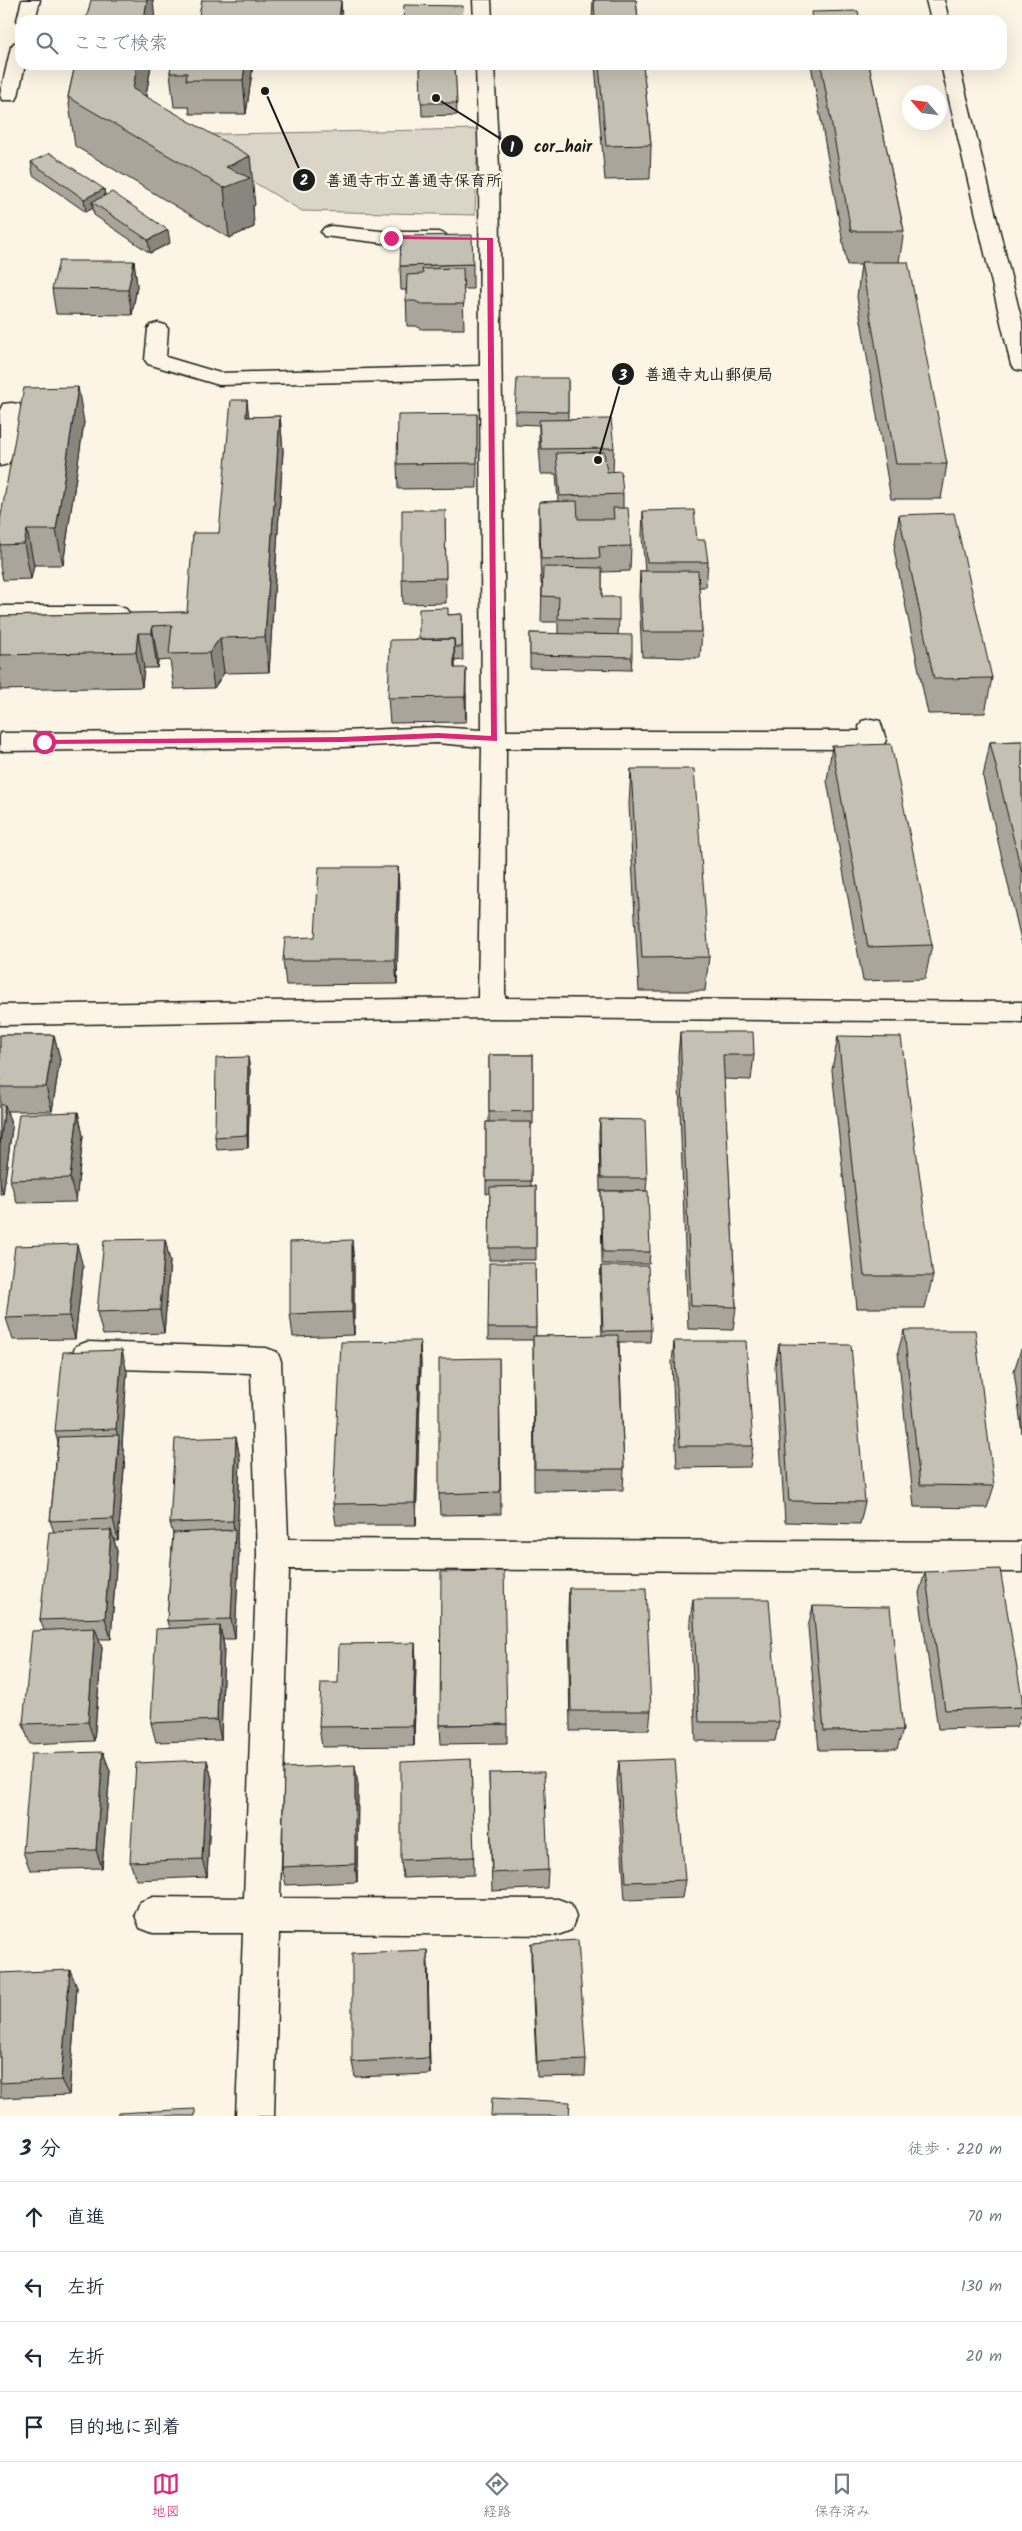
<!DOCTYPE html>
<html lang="ja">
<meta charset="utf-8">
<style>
body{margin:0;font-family:Kalam,"Klee One",sans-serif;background:#f6f6f7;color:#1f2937}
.compass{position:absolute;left:902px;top:85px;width:45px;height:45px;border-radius:50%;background:#fff;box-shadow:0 5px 20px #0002;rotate:298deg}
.stop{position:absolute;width:15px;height:15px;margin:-11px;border:4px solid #db2777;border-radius:50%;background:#fff}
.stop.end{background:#db2777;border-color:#fff;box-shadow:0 1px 5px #0008}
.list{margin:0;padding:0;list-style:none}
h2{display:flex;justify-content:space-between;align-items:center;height:65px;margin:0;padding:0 20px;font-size:21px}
h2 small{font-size:16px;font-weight:400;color:#747a83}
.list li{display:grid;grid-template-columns:32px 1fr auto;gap:15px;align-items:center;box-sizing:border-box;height:70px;padding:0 20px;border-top:1px solid #e0e1e3}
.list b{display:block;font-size:19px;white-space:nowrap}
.list em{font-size:16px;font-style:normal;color:#747a83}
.icon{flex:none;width:28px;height:28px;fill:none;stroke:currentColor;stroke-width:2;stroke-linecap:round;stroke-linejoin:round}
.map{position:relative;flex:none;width:1022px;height:2116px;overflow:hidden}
.search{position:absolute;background:#fff;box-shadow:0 5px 20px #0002;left:15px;right:15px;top:15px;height:55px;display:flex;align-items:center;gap:12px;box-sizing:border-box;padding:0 18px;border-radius:15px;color:#747a83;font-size:19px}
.sheet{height:345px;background:#fff}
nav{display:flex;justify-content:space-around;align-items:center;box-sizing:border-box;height:70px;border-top:1px solid #e0e1e3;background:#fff;font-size:14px;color:#747a83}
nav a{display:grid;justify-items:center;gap:2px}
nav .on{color:#db2777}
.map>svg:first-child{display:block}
.green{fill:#dbd5c8;stroke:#7c7872}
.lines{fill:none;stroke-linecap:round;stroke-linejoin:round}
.minor-casing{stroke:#1c1c1c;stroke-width:3}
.minor{fill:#fcf5e5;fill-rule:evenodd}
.wall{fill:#a9a59a;stroke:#1c1c1c}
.shaded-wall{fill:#89867d;stroke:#1c1c1c}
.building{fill:#c4c0b3;stroke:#1c1c1c}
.route{fill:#db2777}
.leader{fill:none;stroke:#1c1c1c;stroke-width:2}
.callout-dot{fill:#1c1c1c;stroke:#fcf5e5;stroke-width:2}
.mark-label{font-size:15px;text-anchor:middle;font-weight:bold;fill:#fff}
.callout-label{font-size:16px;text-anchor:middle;font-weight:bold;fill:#1c1c1c;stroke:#fcf5e5;stroke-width:4.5;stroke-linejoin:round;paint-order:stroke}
</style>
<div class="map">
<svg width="1022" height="2116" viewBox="0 0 1022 2116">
<rect width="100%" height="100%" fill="#fcf5e5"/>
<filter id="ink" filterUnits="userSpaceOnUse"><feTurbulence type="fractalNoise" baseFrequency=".02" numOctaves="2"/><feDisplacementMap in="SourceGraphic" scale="10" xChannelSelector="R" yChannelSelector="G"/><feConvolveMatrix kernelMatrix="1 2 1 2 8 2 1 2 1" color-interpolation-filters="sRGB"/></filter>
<g filter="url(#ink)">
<!-- green -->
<path class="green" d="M478,129L475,215L302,211L175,135Z"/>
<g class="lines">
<!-- minor casing -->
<g class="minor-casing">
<path id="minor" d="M22,0H40L35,20H20V24L17,20Z
M473,0H491L492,20H474Z
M926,0H944L949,20H931Z
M20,42V65H25L18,96L16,100H2L0,95L11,47L14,43Z
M476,65H494L499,168L506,731H860L859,727L862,721L871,719L880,721L886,740L883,746L874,749L506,748L505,998L1022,1002V1022L491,1018L0,1025V1005L478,998L482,747L437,743L342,747L0,751V733L342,731L437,727L482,730L480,379L219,385L148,364L145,360L148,329L151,325L158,323L165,325L168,329L166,357L220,373L480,366L479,168Z
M941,65H959L1022,322V371L1015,369L1011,365Z
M331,226L391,232H438L445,234L448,238L445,242L438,244H391L324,236L321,232L324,228Z
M11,403L19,404L22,409L11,459L8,464L0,466V410L3,404Z
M0,606H118L126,609L130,614L126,619L118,622H0Z
M87,1342L266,1348L277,1352L281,1361L288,1539L1022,1542V1572L289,1569L280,1898L558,1899L571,1904L576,1917L571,1930L558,1935L279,1933L274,2116H236L243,1933H153L140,1928L135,1915L140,1902L153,1897L244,1898L257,1554L251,1373L87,1368L76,1364L72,1355L76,1346Z"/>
</g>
<!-- minor -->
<use href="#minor" class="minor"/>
</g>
<!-- wall -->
<path class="wall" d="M593,0H636L638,20H592Z
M75,65H151L146,96L255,205L253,206L254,227L229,238L75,146L68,97Z
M171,65H253L246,114H190L189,107H174L170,73Z
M416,65H462V66H455L457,115L422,116L420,66H424Z
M595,65H643L651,145L650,179L605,180Z
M811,65H869L904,231L899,262L947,464L941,499H891L857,297L861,265H847Z
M31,162L104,189L105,196L170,243L150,253L94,215L93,208L86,212L33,175Z
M134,261L137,286L132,315L56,314L52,289Z
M473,264V289H463L464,329H422L416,326H407L406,290H401L400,266Z
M568,378V420L614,448L613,472L623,494V508L631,546L630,571L602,572V597L619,620L618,635L632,657L631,670L530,668V633L558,634V622H541L542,584H541L539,527V502L558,501L556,474H541L539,446V425L515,424V411Z
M477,414V488L398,489L397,464Z
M280,416L283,451L269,672L224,673L214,688L174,689L170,660L158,661L157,668H144L142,687L0,690V616L187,612L219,533L249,417Z
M84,422L63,565H34L31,579L3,580L0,566V521Z
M445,510L446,603L403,604L402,579Z
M643,511L697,540L708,562L706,587H699L702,632L700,658L642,657L639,596L640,571H645L642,536Z
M899,515L992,678L985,713L928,714L894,550Z
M462,614L463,660L455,661V668L466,694V722L390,723L388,698L448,615Z
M1022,741V944L983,777L990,742Z
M832,746L932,945L925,979L863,981L827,781Z
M631,769L709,957L705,991H639L629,804Z
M398,867L399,892L397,984L286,985L283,960L315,937Z
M680,1032L754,1055L751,1080L724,1079L736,1307L733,1330L688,1329L678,1056Z
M0,1035H54L60,1059L52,1111H7L12,1128L3,1194H0Z
M838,1036L933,1276L925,1308H857L832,1070Z
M489,1055H533V1124H531V1186H536V1260H489L490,1193L486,1194V1122H489Z
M250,1069L248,1148L217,1150L215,1137Z
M78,1112L83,1136L76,1202L17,1203L10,1180Z
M600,1119L647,1178L646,1191H600L599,1132Z
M601,1191L650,1252L649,1264H602L601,1203Z
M165,1239L170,1262L164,1333L103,1335L97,1312Z
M354,1263V1335L293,1337L290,1314Z
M535,1263L536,1336H602L600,1278L601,1266L651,1330L650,1342H619L624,1469L623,1490L534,1491L533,1340H488V1328Z
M83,1267L75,1339L13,1340L6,1318Z
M904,1330L994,1486L987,1508L914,1507L898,1352Z
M420,1341L421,1364L416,1525H336L333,1504Z
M674,1341L753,1446L750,1467L677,1468L672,1363Z
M779,1344L865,1502L860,1524L785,1522L775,1366Z
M1021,1349H1022V1433L1014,1371Z
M499,1358L501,1514L440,1515L439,1494Z
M127,1372L122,1445L125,1457L118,1540H114L117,1551L111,1639H99L102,1648L94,1741L30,1744L23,1724L44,1630L40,1620L54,1532L50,1521L58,1443L55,1431Z
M236,1437L240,1459L237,1541L239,1551L235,1639H223L224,1646L221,1740L156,1742L151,1723L169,1628L167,1621L173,1534L170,1523Z
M925,1572L1022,1698V1712L1016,1727L938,1729L919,1593Z
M569,1588L651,1711L649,1730L570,1731L568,1609Z
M693,1599L779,1722L775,1741H696L690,1620Z
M813,1606L903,1730L897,1749L819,1750L808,1627Z
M415,1643L416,1663L414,1746L322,1747L319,1727Z
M507,1724V1743L441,1744L440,1725Z
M103,1752L110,1771L102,1868L30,1870L23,1852Z
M471,1759L474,1875L403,1878L401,1860Z
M207,1760L212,1779L207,1877L136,1880L130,1862Z
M619,1761L685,1880L682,1898L625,1900L617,1780Z
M489,1773L548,1870L547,1888L492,1891Z
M358,1784L357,1882L286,1885L282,1867Z
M531,1943L586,2060L585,2076L537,2077L531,1960Z
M427,1950L428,1967L430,2074L355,2077L352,2062Z
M0,1973L77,1987L69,2095L0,2098Z"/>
<!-- shaded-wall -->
<path class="shaded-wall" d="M147,0H153L155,20H144Z
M341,0L342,20H339Z
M137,65H151L139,138L133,89Z
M245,65H253L246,114L243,80Z
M250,156L255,205L253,206L254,227L229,238L224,188L226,167Z
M104,189L106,202H92L93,208L86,212L84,199Z
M168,230L170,243L150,253L148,240Z
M134,261L137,286L132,315L128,290Z
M78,387L84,422L63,565L56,530Z
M247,400L251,435L246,417Z
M280,416L283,451L269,672L265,637Z
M27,530L34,565L31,579L24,544Z
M152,626L158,661L157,668L152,633Z
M138,633L144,668L142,687L136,652Z
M220,638L224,673L214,688L209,653Z
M454,639L455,664L454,694Z
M466,668V722L465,697Z
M398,867L399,892L397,984L395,960Z
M54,1035L60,1059L52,1111L46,1087Z
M248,1057L250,1069L248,1148L247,1135Z
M5,1105L12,1128L3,1194L0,1183V1144Z
M78,1112L83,1136L76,1202L70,1178Z
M165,1239L170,1262L164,1333L160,1310Z
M352,1240L354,1263V1335L352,1312Z
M77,1244L83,1267L75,1339L69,1316Z
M420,1341L421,1364L416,1525L415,1503Z
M122,1350L127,1372L122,1445L125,1457L118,1540L113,1519L119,1441L116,1429Z
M236,1437L240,1459L237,1541L239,1551L235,1639L231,1619L234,1531L233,1521Z
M111,1530L117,1551L111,1639L105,1618Z
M220,1626L224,1646L221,1740L217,1720Z
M95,1628L102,1648L94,1741L88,1722Z
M415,1643L416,1663L414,1746L413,1726Z
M103,1752L110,1771L102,1868L96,1850Z
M207,1760L212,1779L207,1877L202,1859Z
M355,1765L358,1784L357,1882L355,1864Z
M427,1950L428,1967L430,2074L429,2058Z
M70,1970L77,1987L69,2095L61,2080Z"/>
<!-- building -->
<path class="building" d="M91,0H147L144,20H86Z
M202,0H341L339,20H198Z
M594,0H636L638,20H595Z
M404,5L463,6L462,20H403Z
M858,11L860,20H812L811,12Z
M75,65H137L133,89L250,156L226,167L250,178L224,188L68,97Z
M171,65H245L243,80H186L187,73H170Z
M455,65L457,103H421L420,66Z
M599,65H643L651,145L606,146Z
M821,65H869L904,231H851Z
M50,153L104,189L84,199L31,162Z
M112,192L168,230L148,240L92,202Z
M472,235L473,264L400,266L401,236Z
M59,261H134L128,290L52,289Z
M861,262H908L947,464H896Z
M463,268L464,304H421L415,301H406L407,275L423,274L422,269Z
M517,378H568V412L515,411Z
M78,387L56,530H27L24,544L0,545V521L24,388Z
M231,400H247L246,417L280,416L265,637L220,638L209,653L169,654L172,625L152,626V633H138L136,652L0,655V616L187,612L193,533H219Z
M477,414V463L397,464L398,415Z
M611,419L614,448L541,449L539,420Z
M604,452L607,472L621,471L623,494L560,496L556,453Z
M577,501L578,519H614L613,508H628L631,546L599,547L600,558L541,559L539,502Z
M402,510H445L446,578L402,579Z
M694,510L697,540H705L708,562H647L643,511Z
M954,513L992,678L934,679L899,515Z
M543,567L602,568V597H619V620L558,619L559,597L542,596Z
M640,571H698L702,632H643Z
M448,608V615L462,614V647H455L454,639H419V609Z
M530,633L632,635V657L530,655Z
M454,639V668H466L465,697L388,698L390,640Z
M1022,741V874L990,742Z
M891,744L932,945L868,947L832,746Z
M631,769H694L709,957L642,958Z
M319,867H398L395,960H283L285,938L315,937Z
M680,1032H753L754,1055H723L736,1307L691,1306Z
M0,1035H54L46,1087H0Z
M838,1036L901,1037L933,1276H864Z
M489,1055H533V1111L489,1112Z
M248,1057L247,1135L215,1137L216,1058Z
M0,1105H5L0,1144Z
M78,1112L70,1178L10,1180L19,1114Z
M600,1119L645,1120L647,1178H601Z
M486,1122H531V1181H486Z
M536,1186V1248H489L490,1187Z
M601,1191H648L650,1252H603Z
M165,1239L160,1310L97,1312L104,1240Z
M352,1240V1312L290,1314V1242Z
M77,1244L69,1316L6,1318L15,1246Z
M489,1263H535L536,1328H488Z
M601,1266H648L651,1330L603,1331Z
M904,1330H975L994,1486L920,1485Z
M618,1335L624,1469H535L533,1336Z
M420,1341L415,1503L333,1504L341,1342Z
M674,1341H746L753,1446H680Z
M779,1344L851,1345L865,1502L789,1501Z
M122,1350L116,1429L55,1431L63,1352Z
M499,1358L500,1492L439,1494V1359Z
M119,1435L113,1519L50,1521L59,1437Z
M236,1437L233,1521L170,1523L175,1439Z
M111,1530L105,1618L40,1620L49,1532Z
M235,1530L231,1619L167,1621L173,1533Z
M1000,1569L1022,1698V1707L945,1710L925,1572Z
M504,1571L507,1724L440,1725L441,1572Z
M569,1588H646L651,1711H571Z
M693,1599H769L779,1722H699Z
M813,1606L890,1607L903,1730L824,1731Z
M220,1626L217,1720L151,1723L156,1629Z
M95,1628L88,1722L23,1724L32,1631Z
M415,1643L413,1726L319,1727L321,1683H338L339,1644Z
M103,1752L96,1850L23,1852L31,1754Z
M471,1759L474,1857L401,1860V1762Z
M675,1759L685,1880L626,1882L619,1761Z
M207,1760L202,1859L130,1862L136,1763Z
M355,1765V1864L282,1867L284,1768Z
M544,1772L548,1870L492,1873L489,1773Z
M578,1940L586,2060L537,2062L531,1943Z
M427,1950L429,2058L352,2062V1953Z
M70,1970L61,2080L0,2083V1973Z
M492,2098L570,2102L569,2116H491Z
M195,2109V2116H117L118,2113Z"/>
</g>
<!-- route -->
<path class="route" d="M391,236L493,238L497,741L438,738L342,742L42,744V741L44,740L342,737L438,733L491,736L487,240L389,239Z"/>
<!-- callouts -->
<path class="leader" d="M436 98L512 146M265 91L304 180M598 460L623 374"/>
<g class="callout-dot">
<circle cx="436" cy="98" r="5"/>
<circle cx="265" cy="91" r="5"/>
<circle cx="598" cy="460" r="5"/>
<circle cx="512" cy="146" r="12"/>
<circle cx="304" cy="180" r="12"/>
<circle cx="623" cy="374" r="12"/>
</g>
<g class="mark-label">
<text x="512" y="152">1</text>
<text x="304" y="185">2</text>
<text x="623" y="380">3</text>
</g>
<g class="callout-label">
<text x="563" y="152">cor_hair</text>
<text x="414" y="186">善通寺市立善通寺保育所</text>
<text x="709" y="380">善通寺丸山郵便局</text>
</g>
</svg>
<svg class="compass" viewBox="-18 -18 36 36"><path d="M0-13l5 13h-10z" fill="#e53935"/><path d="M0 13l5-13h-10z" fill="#747a83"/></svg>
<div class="stop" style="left:44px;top:742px"></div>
<div class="stop end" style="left:391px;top:238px"></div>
<div class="search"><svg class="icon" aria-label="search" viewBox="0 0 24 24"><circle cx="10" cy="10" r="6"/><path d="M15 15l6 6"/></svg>ここで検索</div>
</div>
<section class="sheet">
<h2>3 分<small>徒歩 · 220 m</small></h2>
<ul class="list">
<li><svg class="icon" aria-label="ahead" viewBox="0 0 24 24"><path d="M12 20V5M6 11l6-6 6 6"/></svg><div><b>直進</b></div><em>70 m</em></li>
<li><svg class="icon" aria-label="left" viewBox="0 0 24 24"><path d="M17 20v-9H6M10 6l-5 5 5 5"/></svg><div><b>左折</b></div><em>130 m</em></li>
<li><svg class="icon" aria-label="left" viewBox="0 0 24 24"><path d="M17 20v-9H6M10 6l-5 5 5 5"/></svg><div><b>左折</b></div><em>20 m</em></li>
<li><svg class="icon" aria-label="arrive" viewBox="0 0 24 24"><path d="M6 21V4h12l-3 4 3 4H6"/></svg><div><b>目的地に到着</b></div></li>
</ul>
</section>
<nav>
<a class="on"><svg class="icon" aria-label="map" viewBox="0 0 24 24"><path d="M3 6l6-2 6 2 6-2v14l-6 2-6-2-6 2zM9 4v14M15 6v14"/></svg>地図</a>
<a><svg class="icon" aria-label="directions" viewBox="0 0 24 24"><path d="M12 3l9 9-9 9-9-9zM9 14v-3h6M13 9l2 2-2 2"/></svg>経路</a>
<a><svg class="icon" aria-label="saved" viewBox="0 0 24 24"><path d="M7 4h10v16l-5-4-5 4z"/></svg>保存済み</a>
</nav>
